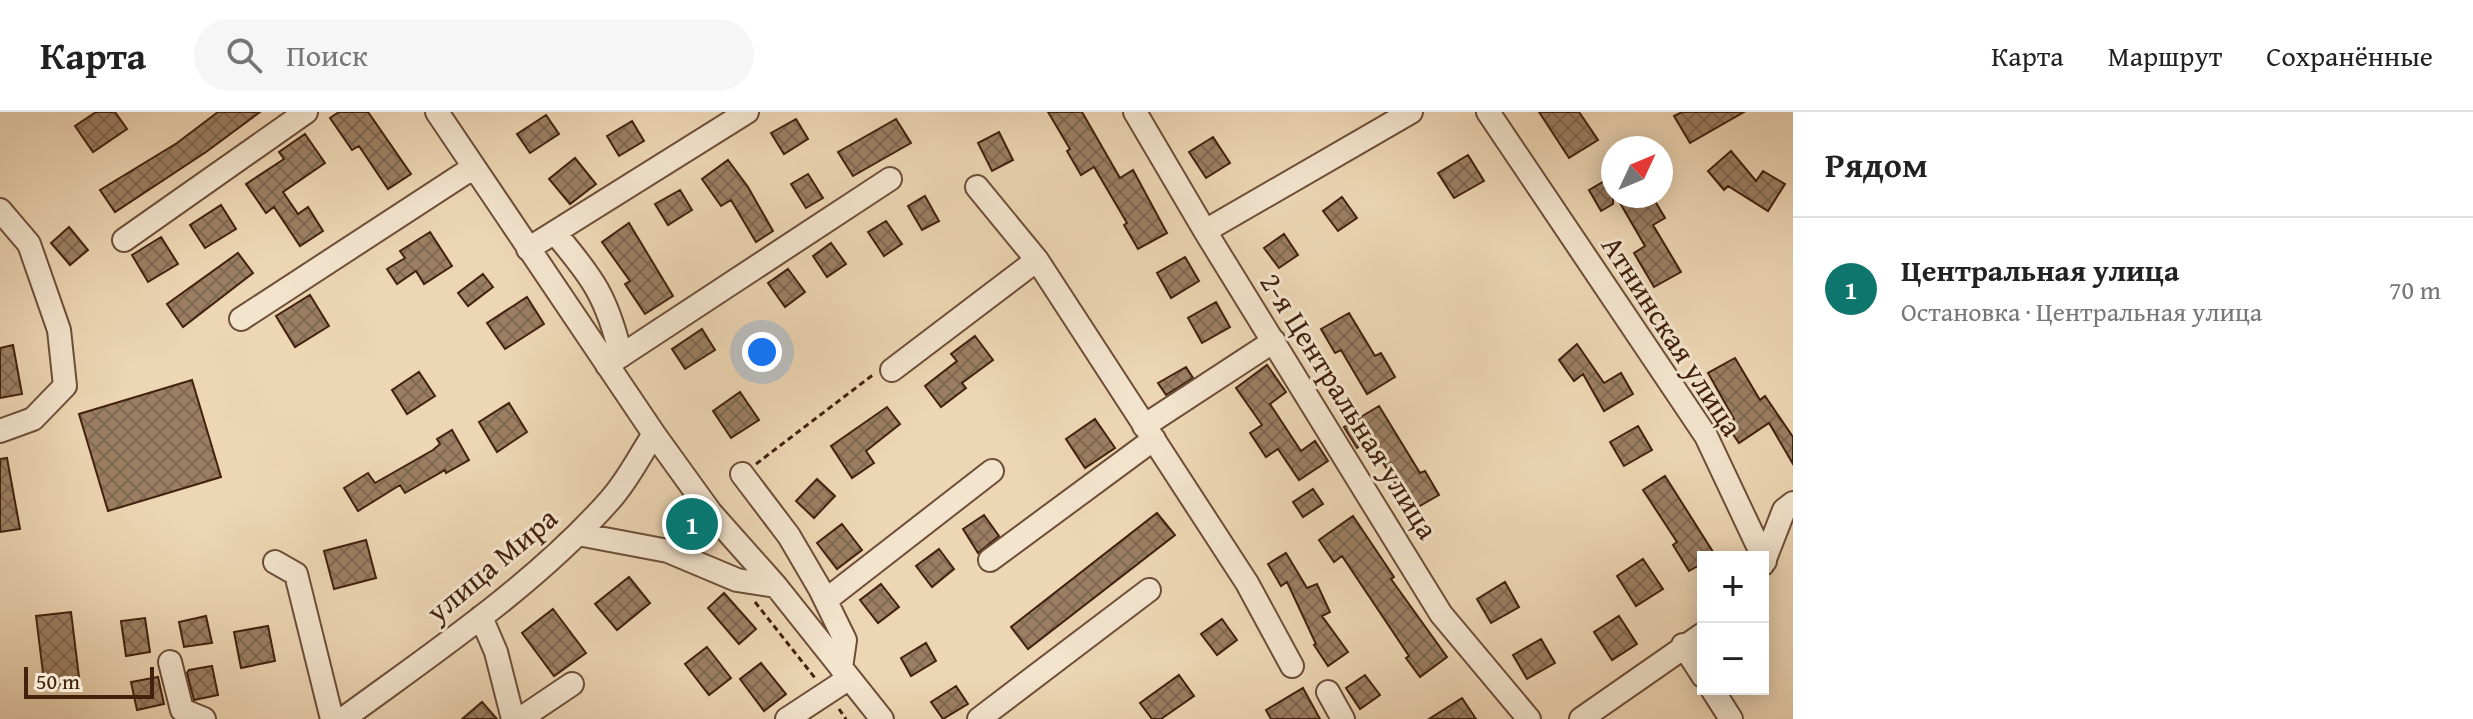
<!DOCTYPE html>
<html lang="ru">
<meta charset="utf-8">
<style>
body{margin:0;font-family:"Gentium Book Plus",serif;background:#f6f6f6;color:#222}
.controls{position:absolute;right:24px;bottom:24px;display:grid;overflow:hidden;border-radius:0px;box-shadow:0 4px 20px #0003}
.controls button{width:72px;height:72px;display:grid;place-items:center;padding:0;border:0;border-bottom:2px solid #e0e0e0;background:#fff;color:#222;font:40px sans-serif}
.compass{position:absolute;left:1601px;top:24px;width:72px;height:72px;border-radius:50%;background:#fff;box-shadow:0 4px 20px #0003;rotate:46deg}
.scale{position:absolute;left:24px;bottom:20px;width:130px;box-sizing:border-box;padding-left:8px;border:4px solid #42210d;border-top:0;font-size:22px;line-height:28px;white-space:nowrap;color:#42210d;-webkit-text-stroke:6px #f3e4ce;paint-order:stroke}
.you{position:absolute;left:762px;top:240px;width:28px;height:28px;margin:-20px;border:6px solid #fff;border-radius:50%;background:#1a73e8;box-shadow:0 0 0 12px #1a73e833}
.badge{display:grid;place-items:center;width:52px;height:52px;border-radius:50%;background:#0f766e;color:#fff;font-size:26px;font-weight:700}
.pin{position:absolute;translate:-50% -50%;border:4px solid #fff;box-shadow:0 2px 8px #0006}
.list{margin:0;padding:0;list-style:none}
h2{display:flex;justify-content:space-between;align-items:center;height:104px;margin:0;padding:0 32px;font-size:34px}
h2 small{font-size:26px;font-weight:400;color:#767676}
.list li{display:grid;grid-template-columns:52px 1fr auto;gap:24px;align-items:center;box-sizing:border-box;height:144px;padding:0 32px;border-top:2px solid #e0e0e0}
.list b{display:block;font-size:30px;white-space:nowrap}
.list p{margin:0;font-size:26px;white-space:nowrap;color:#767676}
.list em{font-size:26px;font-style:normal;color:#767676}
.icon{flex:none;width:44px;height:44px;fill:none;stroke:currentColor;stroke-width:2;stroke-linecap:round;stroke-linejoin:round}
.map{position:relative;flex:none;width:1793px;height:607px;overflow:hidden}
header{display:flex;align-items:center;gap:48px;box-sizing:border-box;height:112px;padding:0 40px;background:#fff;border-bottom:2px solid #e0e0e0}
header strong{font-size:38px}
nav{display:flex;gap:44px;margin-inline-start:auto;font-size:28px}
.search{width:560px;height:72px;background:#f6f6f6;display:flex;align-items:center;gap:20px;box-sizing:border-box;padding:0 28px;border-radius:44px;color:#767676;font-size:30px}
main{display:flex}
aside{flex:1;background:#fff}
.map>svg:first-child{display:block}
.building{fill:url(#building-cross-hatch);stroke:#42210d;stroke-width:2}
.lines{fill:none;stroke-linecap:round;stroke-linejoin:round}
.minor-casing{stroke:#6d4e37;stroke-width:26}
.path{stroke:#42210d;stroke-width:3;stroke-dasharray:6 4;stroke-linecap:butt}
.minor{stroke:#f3e4ce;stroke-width:22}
.labels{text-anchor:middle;stroke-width:6;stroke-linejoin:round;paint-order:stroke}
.street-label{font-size:30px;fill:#42210d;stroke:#f3e4ce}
</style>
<header>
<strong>Карта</strong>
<div class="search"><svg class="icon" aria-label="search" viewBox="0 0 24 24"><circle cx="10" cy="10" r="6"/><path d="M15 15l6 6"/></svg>Поиск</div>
<nav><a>Карта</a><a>Маршрут</a><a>Сохранённые</a></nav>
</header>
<main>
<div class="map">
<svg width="1793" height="607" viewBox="0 0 1793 607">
<defs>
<pattern id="building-cross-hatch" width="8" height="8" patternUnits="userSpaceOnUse" patternTransform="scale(2)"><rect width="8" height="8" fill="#9b7f64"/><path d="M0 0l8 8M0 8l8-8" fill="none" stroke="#806851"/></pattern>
</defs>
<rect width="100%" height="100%" fill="#edd6b4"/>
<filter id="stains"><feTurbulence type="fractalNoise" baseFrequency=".0025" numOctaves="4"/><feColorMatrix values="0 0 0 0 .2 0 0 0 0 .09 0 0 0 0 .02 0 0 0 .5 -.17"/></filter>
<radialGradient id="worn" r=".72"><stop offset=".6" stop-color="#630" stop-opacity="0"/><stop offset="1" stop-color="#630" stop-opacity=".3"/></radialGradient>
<!-- building -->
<path class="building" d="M96,0H115L127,17L93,40L75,14Z
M218,0H260L206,40L115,100L100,78L177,31Z
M339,0H368L411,62L388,77L359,34L352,38L330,6Z
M1048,0H1082L1120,66L1133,58L1167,121L1138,137L1124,113L1127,111L1094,55L1081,63L1067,39L1070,37Z
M1539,0H1579L1598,28L1569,46Z
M1682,0H1744L1690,31L1674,4Z
M546,3L559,22L530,41L517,22Z
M796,7L808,27L784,42L771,21Z
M896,7L911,31L853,64L838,40Z
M632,9L644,29L619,44L607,24Z
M999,20L1013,48L992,59L978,31Z
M305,22L325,51L283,80L298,102L308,95L323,119L300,134L274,95L266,101L246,72L284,47L279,40Z
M1213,25L1230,51L1206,66L1189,40Z
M1731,39L1756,69L1763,59L1785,72L1768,99L1728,74L1724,78L1708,59Z
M1468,43L1484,69L1454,86L1438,61Z
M575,46L596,72L570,92L549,67Z
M728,48L748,75L773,119L756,130L731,88L721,94L702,67Z
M808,62L823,86L806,96L791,72Z
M1613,64V92L1601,99L1589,78Z
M680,78L692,98L668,113L655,92Z
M925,84L939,109L922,118L908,94Z
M1616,84H1652L1665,106L1653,113L1681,160L1654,175L1634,141L1645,134Z
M1342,85L1357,106L1338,119L1323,99Z
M221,93L236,117L205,136L190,113Z
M886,109L902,132L884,144L868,120Z
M629,111L673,184L645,202L625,172L630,169L602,130Z
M69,115L88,138L70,153L51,131Z
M430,120L452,154L424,172L416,159L397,172L387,157L405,146L400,139Z
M1284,122L1298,143L1279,156L1264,136Z
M161,125L178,152L148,170L132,143Z
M831,131L846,152L827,165L813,144Z
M238,141L253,161L183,215L167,192Z
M1185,145L1199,169L1171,186L1157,161Z
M788,157L805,180L785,195L768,171Z
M483,162L493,175L468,194L458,181Z
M310,183L329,214L295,235L276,204Z
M527,185L544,212L505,237L487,211Z
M1216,190L1230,215L1202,231L1188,206Z
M1349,201L1375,244L1381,241L1395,265L1367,282L1341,238L1335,241L1321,217Z
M702,217L715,238L685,257L672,237Z
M975,224L993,248L962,271L966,276L941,295L925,274L957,249L951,242Z
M1577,232L1604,271L1621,261L1633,282L1604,299L1583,262L1574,269L1559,248Z
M13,233L22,282L0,286V236Z
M1735,246L1760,288L1765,284L1793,325V352L1769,311L1739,331L1726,312L1734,307L1708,261Z
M1267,253L1286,280L1270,292L1301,339L1315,329L1328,349L1299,368L1278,337L1266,345L1250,321L1262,313L1236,276Z
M1186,255L1193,266L1166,283L1158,271Z
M419,260L435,284L407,302L392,278Z
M192,268L221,365L108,399L79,302Z
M740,280L759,308L731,326L713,299Z
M509,291L527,320L497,340L479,310Z
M1379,294L1420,361L1425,359L1439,383L1411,399L1370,328L1357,336L1344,315Z
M887,295L900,312L866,339L874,351L852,366L831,334Z
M1095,307L1115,336L1085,356L1066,327Z
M1638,314L1652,338L1624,354L1610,330Z
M452,318L469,348L446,361L445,358L405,381L400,373L358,399L344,376L368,361L375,371L433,338L440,332L437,327Z
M7,346L20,417L0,420V347Z
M1665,364L1715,443L1703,445V451L1689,459L1673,433L1677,430L1643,378Z
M817,367L835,384L814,406L796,389Z
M1313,377L1323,392L1303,405L1293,390Z
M1157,401L1175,423L1028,537L1011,515Z
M984,403L999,424L978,441L963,417Z
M1353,404L1394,465L1391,467L1447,545L1420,565L1406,546L1409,544L1342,444L1334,450L1319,428Z
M842,412L862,438L837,457L817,431Z
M366,428L376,466L334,477L324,439Z
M939,437L954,457L932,475L916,454Z
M1286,441L1307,476L1317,472L1330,500L1322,504L1348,540L1328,554L1314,533L1316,532L1287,470L1281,474L1268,452Z
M1643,447L1663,477L1636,494L1617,464Z
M629,465L650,491L617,518L595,492Z
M1505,470L1519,495L1491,511L1477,487Z
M881,472L899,495L878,511L860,488Z
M724,481L756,517L739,532L708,496Z
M553,497L586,541L554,564L522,521Z
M71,500L80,573L45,577L36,504Z
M206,504L212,531L184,535L179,510Z
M1619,504L1637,532L1612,548L1594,520Z
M145,506L150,540L126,544L121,509Z
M1222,507L1237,528L1217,543L1201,522Z
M268,514L275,549L241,556L234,520Z
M1541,527L1555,551L1527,567L1513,543Z
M926,531L936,549L911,564L901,546Z
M707,535L731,566L709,583L685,552Z
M761,551L786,582L764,599L740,567Z
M212,554L218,583L194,588L187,561L189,558Z
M1179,563L1194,584L1161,607H1152L1140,591Z
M1365,563L1380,583L1360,597L1346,576Z
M158,565L164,592L137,598L131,570Z
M956,574L968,592L943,607L931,590Z
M1303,576L1320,607H1271L1266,598Z
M1462,586L1476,607H1429Z
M482,590L497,607H462Z"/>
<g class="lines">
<!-- minor casing -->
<g class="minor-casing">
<path id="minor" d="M437,0L654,322L711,401L776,474L882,607
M1135,0L1205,119L1441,502L1529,607
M1488,0L1706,324L1765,449
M977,75L1037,148L1247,471L1292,554
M0,98L29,132L59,218L65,274L33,307L0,319
M1205,119L1411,0
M555,121C593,166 607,185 621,244
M124,128L306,0
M528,137L747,0
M241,207L474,55
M607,253L890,67
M892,258L1037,148
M1144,314L1274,229
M742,362L789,424L820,477L845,528L841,556
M578,422L668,439L737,468L776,474
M990,448L1154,327
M275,450L296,462L332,607
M1763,452L1784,398L1793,391
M826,488L992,359
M481,505L496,540L513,607
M1683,533L1703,564
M170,550L182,598L204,607
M1712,577L1731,607
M1328,580L1343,607
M343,607C433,541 536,472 610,388C628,368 640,343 654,322
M520,607L572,572
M787,607L848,567
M979,607L1149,478
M1581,607L1703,522"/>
</g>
<!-- path -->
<path class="path" d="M756,352L874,262
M755,490L815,566
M839,597L846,607"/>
<!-- minor -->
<use href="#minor" class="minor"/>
</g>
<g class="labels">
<!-- street labels -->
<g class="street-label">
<text transform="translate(1672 224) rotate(57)" y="10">Атнинская улица</text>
<text transform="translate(1349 294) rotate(58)" y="10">2-я Центральная улица</text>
<text transform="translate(492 453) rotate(-40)" y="10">улица Мира</text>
</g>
</g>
<rect width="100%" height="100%" filter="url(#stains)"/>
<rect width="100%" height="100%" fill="url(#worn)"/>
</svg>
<div class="controls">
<button>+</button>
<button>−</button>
</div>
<svg class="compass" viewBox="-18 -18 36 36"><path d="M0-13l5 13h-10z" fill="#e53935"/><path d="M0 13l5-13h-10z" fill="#767676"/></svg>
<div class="scale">50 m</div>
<div class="you"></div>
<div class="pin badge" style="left:692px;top:412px">1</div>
</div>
<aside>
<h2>Рядом<small></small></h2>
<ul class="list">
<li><span class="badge">1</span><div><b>Центральная улица</b><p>Остановка · Центральная улица</p></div><em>70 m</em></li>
</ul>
</aside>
</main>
